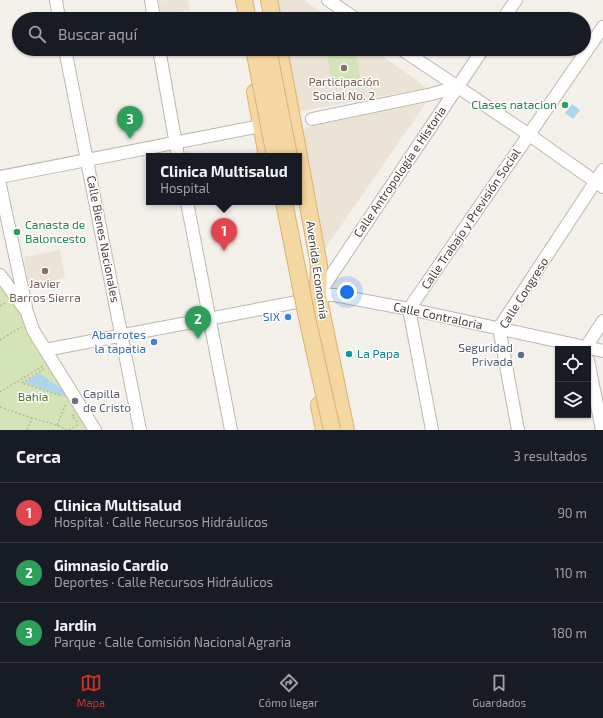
<!DOCTYPE html>
<html lang="es">
<meta charset="utf-8">
<style>
body{margin:0;font-family:"Exo 2",sans-serif;background:#242831;color:#f1f3f6}
.controls{position:absolute;right:12px;bottom:12px;display:grid;overflow:hidden;border-radius:0px;box-shadow:0 1px 3px #0004}
.controls button{width:36px;height:36px;display:grid;place-items:center;padding:0;border:0;border-bottom:1px solid #363941;background:#171b24;color:#f1f3f6;font:20px sans-serif}
.you{position:absolute;left:347px;top:292px;width:14px;height:14px;margin:-10px;border:3px solid #fff;border-radius:50%;background:#1a73e8;box-shadow:0 0 0 6px #1a73e833}
.badge{display:grid;place-items:center;width:26px;height:26px;border-radius:50%;background:#d93025;color:#fff;font-size:13px;font-weight:700}
.pin{position:absolute;translate:-50% -33px;filter:drop-shadow(0 1px 2px #0008)}
.pin::after{content:'';position:absolute;top:21px;width:14px;height:12px;background:inherit;clip-path:polygon(0 0,100% 0,50% 100%)}
.popup{position:absolute;left:146px;top:153px;width:156px;height:52px;box-sizing:border-box;display:grid;place-content:center;border-radius:0px;background:#171b24;filter:drop-shadow(0 1px 3px #0005);font-size:13px;white-space:nowrap;color:#9ea1a6}
.popup b{font-size:15px;color:#f1f3f6}
.popup::after{content:'';position:absolute;left:50%;top:100%;margin-left:-8px;border:8px solid transparent;border-top-color:#171b24}
.list{margin:0;padding:0;list-style:none}
h2{display:flex;justify-content:space-between;align-items:center;height:52px;margin:0;padding:0 16px;font-size:17px}
h2 small{font-size:13px;font-weight:400;color:#9ea1a6}
.list li{display:grid;grid-template-columns:26px 1fr auto;gap:12px;align-items:center;box-sizing:border-box;height:60px;padding:0 16px;border-top:1px solid #363941}
.list b{display:block;font-size:15px;white-space:nowrap}
.list p{margin:0;font-size:13px;white-space:nowrap;color:#9ea1a6}
.list em{font-size:13px;font-style:normal;color:#9ea1a6}
.icon{flex:none;width:22px;height:22px;fill:none;stroke:currentColor;stroke-width:2;stroke-linecap:round;stroke-linejoin:round}
.map{position:relative;flex:none;width:603px;height:430px;overflow:hidden}
.search{position:absolute;background:#171b24;box-shadow:0 1px 3px #0004;left:12px;right:12px;top:12px;height:44px;display:flex;align-items:center;gap:10px;box-sizing:border-box;padding:0 14px;border-radius:22px;color:#9ea1a6;font-size:15px}
.sheet{height:232px;background:#171b24}
nav{display:flex;justify-content:space-around;align-items:center;box-sizing:border-box;height:56px;border-top:1px solid #363941;background:#171b24;font-size:11px;color:#9ea1a6}
nav a{display:grid;justify-items:center;gap:2px}
nav .on{color:#d93025}
.map>svg:first-child{display:block}
.education{fill:#ebe3d6}
.green{fill:#d3e4b7}
.water{fill:#add6ea}
.lines{fill:none;stroke-linecap:round;stroke-linejoin:round}
.minor-casing{stroke:#beb7ad;stroke-width:14}
.major-casing{stroke:#d9b272;stroke-width:18}
.path{stroke:#bfb2a0;stroke-width:1.5;stroke-dasharray:2 2;stroke-linecap:butt}
.minor{stroke:#fff;stroke-width:12}
.major{stroke:#f5d7a2;stroke-width:16}
.major-bridge-casing{stroke:#d9b272;stroke-width:18;stroke-linecap:butt}
.major-bridge{stroke:#f5d7a2;stroke-width:16}
.education-dot{fill:#8d6e63;stroke:#fff;stroke-width:1.5}
.leisure-dot{fill:#2e9e5b;stroke:#fff;stroke-width:1.5}
.shop-dot{fill:#3f7fe0;stroke:#fff;stroke-width:1.5}
.culture-dot{fill:#0f9aa8;stroke:#fff;stroke-width:1.5}
.service-dot{fill:#5c6f8a;stroke:#fff;stroke-width:1.5}
.worship-dot{fill:#6b7280;stroke:#fff;stroke-width:1.5}
.labels{text-anchor:middle;stroke-width:3;stroke-linejoin:round;paint-order:stroke}
.education-label{font-size:12px;fill:#785e54;stroke:#fff}
.leisure-label{font-size:12px;fill:#27864d;stroke:#fff;text-anchor:end}
.street-label{font-size:12px;fill:#474039;stroke:#fff}
.shop-label{font-size:12px;fill:#366cbe;stroke:#fff;text-anchor:end}
.service-label{font-size:12px;fill:#4e5e75;stroke:#fff;text-anchor:end}
.culture-label{font-size:12px;fill:#0d838f;stroke:#fff;text-anchor:start}
.worship-label{font-size:12px;fill:#5b616d;stroke:#fff;text-anchor:start}
.park-label{font-size:12px;fill:#507431;stroke:#fff}
</style>
<div class="map">
<svg width="603" height="430" viewBox="0 0 603 430">
<rect width="100%" height="100%" fill="#f4f0ea"/>
<!-- education -->
<path class="education" d="M166,0H188L190,10L161,15L159,1Z
M276,0H304L330,19H280Z
M285,49H373L427,88L297,112Z
M426,103L324,250L302,131L307,127Z
M60,250L65,278L29,285L24,257Z"/>
<!-- green -->
<path class="green" d="M329,49H355L361,81L333,86L326,50Z
M0,280L92,430H0Z"/>
<!-- water -->
<path class="water" d="M572,104L580,110L573,119L565,113Z
M39,373L63,390L67,397L25,383Z"/>
<g class="lines">
<!-- minor casing -->
<g class="minor-casing">
<path id="minor" d="M56,0L59,19
M151,0L154,19
M328,0L356,19
M503,19L516,0
M65,49L140,430
M159,49L178,156
M401,49L528,134L603,187
M312,119L432,94L457,87
M0,177L261,126
M0,185L26,307
M187,202L231,430
M0,275L27,312L33,330L95,430
M318,295L483,49
M586,349V347L603,321
M45,350L297,302L318,295H334L409,309L603,351
M588,360L602,430
M432,430L409,309L603,27
M518,430L499,328L603,170"/>
</g>
<!-- major casing -->
<g class="major-casing">
<path id="major" d="M244,0L248,19
M269,0L273,19
M279,49L299,156
M255,92L267,156
M299,157L319,265L318,295L346,430
M319,405L324,430"/>
</g>
<!-- path -->
<path class="path" d="M0,306L7,302
M0,340L21,327
M44,369L22,383L62,396
M0,392L43,366
M0,407L32,418
M74,415L72,416L77,422
M57,425L66,404
M27,430L32,418L57,425L66,430
M69,430L79,424"/>
<!-- minor -->
<use href="#minor" class="minor"/>
<!-- major -->
<use href="#major" class="major"/>
<!-- major-bridge casing -->
<g class="major-bridge-casing">
<path id="major-bridge" d="M254,49L275,156
M268,49L289,156
M284,202L306,313L332,430"/>
</g>
<!-- major-bridge -->
<use href="#major-bridge" class="major-bridge"/>
</g>
<!-- markers -->
<g class="education-dot">
<circle cx="344" cy="68" r="4"/>
<circle cx="45" cy="271" r="4"/>
</g>
<g class="leisure-dot">
<circle cx="565" cy="105" r="4"/>
<circle cx="17" cy="232" r="4"/>
</g>
<g class="shop-dot">
<circle cx="288" cy="317" r="4"/>
<circle cx="154" cy="342" r="4"/>
</g>
<circle class="culture-dot" cx="349" cy="354" r="4"/>
<circle class="service-dot" cx="521" cy="355" r="4"/>
<circle class="worship-dot" cx="75" cy="401" r="4"/>
<g class="labels">
<!-- education labels -->
<g class="education-label">
<text x="344" y="86">Participación<tspan x="344" dy="14">Social No. 2</tspan></text>
<text x="45" y="288">Javier<tspan x="45" dy="14">Barros Sierra</tspan></text>
</g>
<!-- leisure labels -->
<g class="leisure-label">
<text x="557" y="109">Clases natacion</text>
<text x="25" y="229" text-anchor="start">Canasta de<tspan x="25" dy="14">Baloncesto</tspan></text>
</g>
<!-- street labels -->
<g class="street-label">
<text transform="translate(400 172) rotate(-56)" y="4">Calle Antropología e Historia</text>
<text transform="translate(471 219) rotate(-56)" y="4">Calle Trabajo y Previsión Social</text>
<text transform="translate(103 239) rotate(79)" y="4">Calle Bienes Nacionales</text>
<text transform="translate(317 270) rotate(82)" y="4">Avenida Economía</text>
<text transform="translate(524 293) rotate(-58)" y="4">Calle Congreso</text>
<text transform="translate(438 316) rotate(12)" y="4">Calle Contraloria</text>
</g>
<!-- shop labels -->
<g class="shop-label">
<text x="280" y="321">SIX</text>
<text x="146" y="339">Abarrotes<tspan x="146" dy="14">la tapatia</tspan></text>
</g>
<!-- service labels -->
<g class="service-label">
<text x="513" y="352">Seguridad<tspan x="513" dy="14">Privada</tspan></text>
</g>
<!-- culture labels -->
<g class="culture-label">
<text x="357" y="358">La Papa</text>
</g>
<!-- worship labels -->
<g class="worship-label">
<text x="83" y="398">Capilla<tspan x="83" dy="14">de Cristo</tspan></text>
</g>
<!-- park labels -->
<g class="park-label">
<text x="33" y="401">Bahia</text>
</g>
</g>
</svg>
<div class="controls">
<button><svg class="icon" aria-label="locate" viewBox="0 0 24 24"><circle cx="12" cy="12" r="6"/><path d="M12 2v4M12 18v4M2 12h4M18 12h4"/></svg></button>
<button><svg class="icon" aria-label="layers" viewBox="0 0 24 24"><path d="M12 4l9 5-9 5-9-5zM3 14l9 5 9-5"/></svg></button>
</div>
<div class="you"></div>
<div class="pin badge" style="left:224px;top:251px;background:#e0444e">1</div>
<div class="popup"><b>Clinica Multisalud</b>Hospital</div>
<div class="pin badge" style="left:198px;top:339px;background:#2e9e5b">2</div>
<div class="pin badge" style="left:130px;top:139px;background:#2e9e5b">3</div>
<div class="search"><svg class="icon" aria-label="search" viewBox="0 0 24 24"><circle cx="10" cy="10" r="6"/><path d="M15 15l6 6"/></svg>Buscar aquí</div>
</div>
<section class="sheet">
<h2>Cerca<small>3 resultados</small></h2>
<ul class="list">
<li><span class="badge" style="background:#e0444e">1</span><div><b>Clinica Multisalud</b><p>Hospital · Calle Recursos Hidráulicos</p></div><em>90 m</em></li>
<li><span class="badge" style="background:#2e9e5b">2</span><div><b>Gimnasio Cardio</b><p>Deportes · Calle Recursos Hidráulicos</p></div><em>110 m</em></li>
<li><span class="badge" style="background:#2e9e5b">3</span><div><b>Jardin</b><p>Parque · Calle Comisión Nacional Agraria</p></div><em>180 m</em></li>
</ul>
</section>
<nav>
<a class="on"><svg class="icon" aria-label="map" viewBox="0 0 24 24"><path d="M3 6l6-2 6 2 6-2v14l-6 2-6-2-6 2zM9 4v14M15 6v14"/></svg>Mapa</a>
<a><svg class="icon" aria-label="directions" viewBox="0 0 24 24"><path d="M12 3l9 9-9 9-9-9zM9 14v-3h6M13 9l2 2-2 2"/></svg>Cómo llegar</a>
<a><svg class="icon" aria-label="saved" viewBox="0 0 24 24"><path d="M7 4h10v16l-5-4-5 4z"/></svg>Guardados</a>
</nav>
